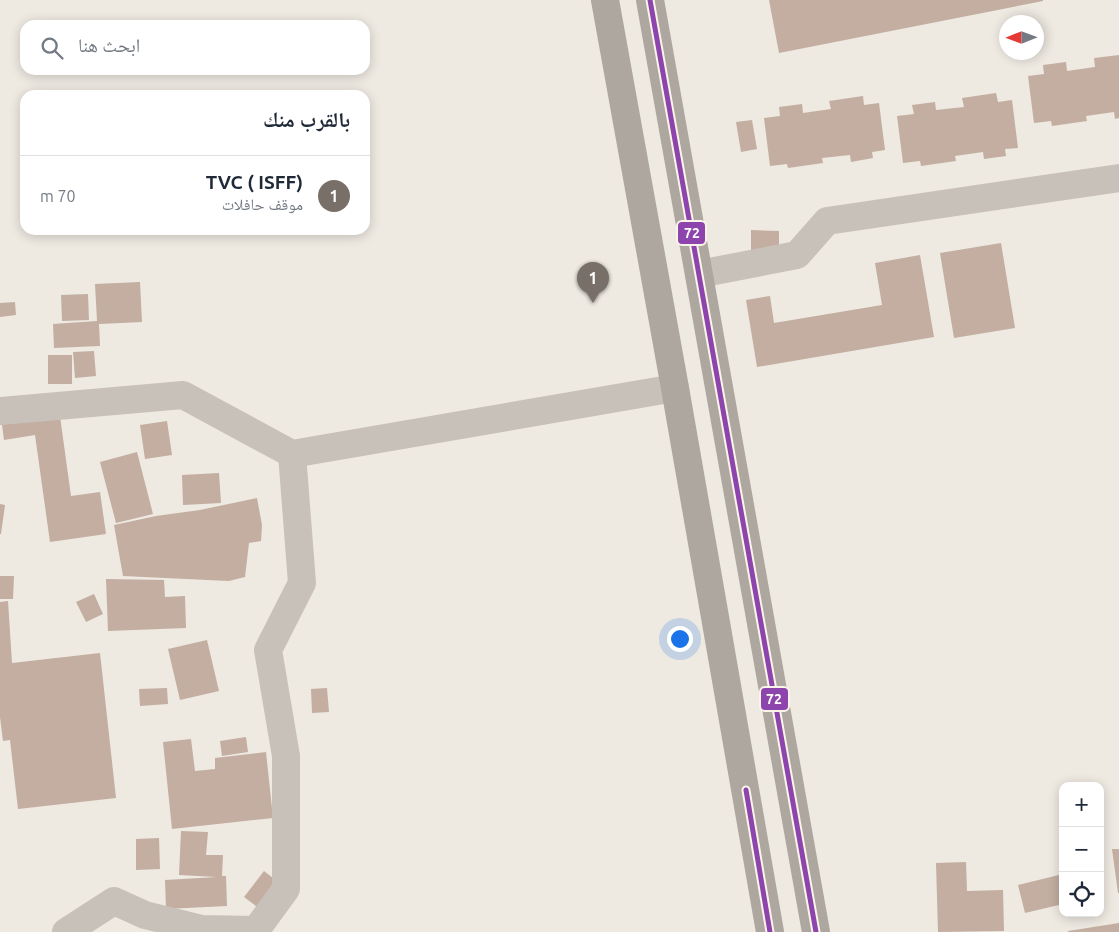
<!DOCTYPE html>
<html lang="ar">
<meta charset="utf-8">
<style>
body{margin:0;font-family:Ubuntu,"Noto Naskh Arabic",sans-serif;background:#f2f2f3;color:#1f2937;direction:rtl}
.controls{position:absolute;right:15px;bottom:15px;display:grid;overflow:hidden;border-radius:10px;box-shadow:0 2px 12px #0003}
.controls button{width:45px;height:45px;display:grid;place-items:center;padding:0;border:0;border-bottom:1px solid #e0e1e3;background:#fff;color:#1f2937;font:25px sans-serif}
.compass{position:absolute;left:999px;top:15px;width:45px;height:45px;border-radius:50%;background:#fff;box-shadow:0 2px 12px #0003;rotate:269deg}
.you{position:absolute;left:679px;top:638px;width:18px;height:18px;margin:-12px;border:4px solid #fff;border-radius:50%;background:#1a73e8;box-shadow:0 0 0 8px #1a73e833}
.badge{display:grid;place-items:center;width:32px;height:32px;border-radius:50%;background:#786f68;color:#fff;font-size:16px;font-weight:700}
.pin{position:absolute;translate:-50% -41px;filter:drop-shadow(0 1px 2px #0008)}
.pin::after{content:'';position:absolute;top:26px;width:18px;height:15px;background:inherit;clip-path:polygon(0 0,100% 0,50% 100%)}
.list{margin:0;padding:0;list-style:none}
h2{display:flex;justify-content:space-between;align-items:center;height:65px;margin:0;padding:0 20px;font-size:21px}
h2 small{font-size:16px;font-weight:400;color:#747a83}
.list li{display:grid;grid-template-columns:32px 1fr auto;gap:15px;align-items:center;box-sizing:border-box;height:80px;padding:0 20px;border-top:1px solid #e0e1e3}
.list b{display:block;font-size:19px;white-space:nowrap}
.list p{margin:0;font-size:16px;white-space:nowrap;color:#747a83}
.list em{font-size:16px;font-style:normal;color:#747a83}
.icon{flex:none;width:28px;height:28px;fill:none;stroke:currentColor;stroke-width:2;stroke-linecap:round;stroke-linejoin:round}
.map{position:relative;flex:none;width:1119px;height:932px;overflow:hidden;direction:ltr}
.search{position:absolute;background:#fff;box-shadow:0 2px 12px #0003;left:20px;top:20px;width:350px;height:55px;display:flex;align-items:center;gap:12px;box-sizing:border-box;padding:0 18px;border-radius:15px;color:#747a83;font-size:19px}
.panel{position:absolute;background:#fff;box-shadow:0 2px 12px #0003;left:20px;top:90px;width:350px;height:145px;border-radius:15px;direction:rtl}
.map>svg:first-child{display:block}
.building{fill:#c3aea1}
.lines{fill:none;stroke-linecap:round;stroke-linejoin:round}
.minor{stroke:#c8c1b9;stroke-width:28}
.highway{stroke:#ada7a0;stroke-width:28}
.bus-1-casing{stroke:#fbf4e8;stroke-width:9}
.bus-1{stroke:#8e44ad;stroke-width:5}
.line-badge{stroke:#fbf4e8;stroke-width:2}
.badge-label{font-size:14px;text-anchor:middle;font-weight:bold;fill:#fff}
</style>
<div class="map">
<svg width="1119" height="932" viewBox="0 0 1119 932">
<rect width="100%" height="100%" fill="#eee9e1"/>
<!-- building -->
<path class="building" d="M769,0H1043V1L779,53Z
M1119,55V118L1115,119L1114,112L1086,116L1087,121L1052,126L1051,121L1034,123L1028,76L1044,74L1043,65L1066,62L1067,71L1095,67L1094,58Z
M996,93L998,102L1012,100L1018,148L1005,149L1006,156L984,159L983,152L955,156L956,161L921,166L920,161L903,163L897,116L914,114L912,105L935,102L936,110L964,107L962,98Z
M863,96L864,105L879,103L885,150L872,152L873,158L851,162L850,155L822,158L823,163L788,168L787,164L770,166L764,118L780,116L779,107L802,104L803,113L831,109L829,101Z
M752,120L757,149L741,152L736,122Z
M751,230L779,231V258H751Z
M1001,243L1015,328L954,338L940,253Z
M920,255L934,337L757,367L746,300L770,296L774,323L882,305L875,263Z
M140,282L142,322L99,324L100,346L54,348L53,324L97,321L95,284Z
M88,294L89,320L62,321L61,295Z
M15,302L16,315L0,317V303Z
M94,351L96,376L75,378L73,352Z
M48,355H72V384H48Z
M59,409L71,496L100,492L106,534L50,542L35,435L4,440L1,417Z
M167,421L172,455L145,459L140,425Z
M137,452L153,514L116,523L100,462Z
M219,473L221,503L183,505L182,475Z
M257,498L262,525L261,541L249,543L245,577L229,581L123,576L114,525L156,516L200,510Z
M0,504L5,505L1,534H0Z
M0,576H14L13,599H0Z
M106,579L164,580L165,597L185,596L186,628L108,631Z
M94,594L103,614L86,622L76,602Z
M8,601L12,663L100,653L116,798L18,809L10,740L3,741L0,717V602Z
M207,640L219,691L180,700L168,649Z
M167,688L168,704L140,706L139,689Z
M327,688L329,712L312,713L311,689Z
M246,737L248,752L222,756L220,741Z
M191,739L195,771L215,769V758L266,752L273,818L172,829L163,742Z
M181,831L208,832L206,855H223L222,876H226L227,906L166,909L165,880L217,877L179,875Z
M159,838L160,869L136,870V839Z
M1112,849H1119V893H1118Z
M966,862L967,891L1003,890L1004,931L938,932L936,863Z
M264,871L283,886L264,912L244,897Z
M1063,874V904L1025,913L1018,885Z
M1119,923V932H1068V931Z"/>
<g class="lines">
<!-- minor -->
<path class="minor" d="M699,274L797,255L827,221L1119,178
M0,411L183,395L292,454L302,583L268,650L286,756V889L256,930L202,929L145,915L114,901L66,932
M292,454L675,388"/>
<!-- highway -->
<path class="highway" d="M605,0L675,388L770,932
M650,0L816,932"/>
<!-- bus-1 casing -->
<g class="bus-1-casing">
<path id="bus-1" d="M650,0L816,932
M746,790L770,932"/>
</g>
<!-- bus-1 -->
<use href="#bus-1" class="bus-1"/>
</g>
<g class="line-badge">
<rect x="677" y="221" width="29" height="24" rx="5" fill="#8e44ad"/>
<rect x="760" y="687" width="29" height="24" rx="5" fill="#8e44ad"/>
</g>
<g class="badge-label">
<text x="692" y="238">72</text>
<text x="774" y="704">72</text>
</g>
</svg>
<div class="controls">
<button>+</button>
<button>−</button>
<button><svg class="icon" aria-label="locate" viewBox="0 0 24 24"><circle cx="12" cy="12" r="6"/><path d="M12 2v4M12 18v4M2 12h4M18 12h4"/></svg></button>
</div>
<svg class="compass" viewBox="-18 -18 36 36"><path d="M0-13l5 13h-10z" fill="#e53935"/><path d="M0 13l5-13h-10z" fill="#747a83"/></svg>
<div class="you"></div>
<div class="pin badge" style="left:593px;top:303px">1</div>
<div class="search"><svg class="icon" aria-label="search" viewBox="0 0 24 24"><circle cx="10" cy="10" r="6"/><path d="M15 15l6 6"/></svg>ابحث هنا</div>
<section class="panel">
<h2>بالقرب منك<small></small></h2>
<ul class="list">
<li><span class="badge">1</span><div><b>TVC ( ISFF)</b><p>موقف حافلات</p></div><em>70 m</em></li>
</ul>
</section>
</div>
